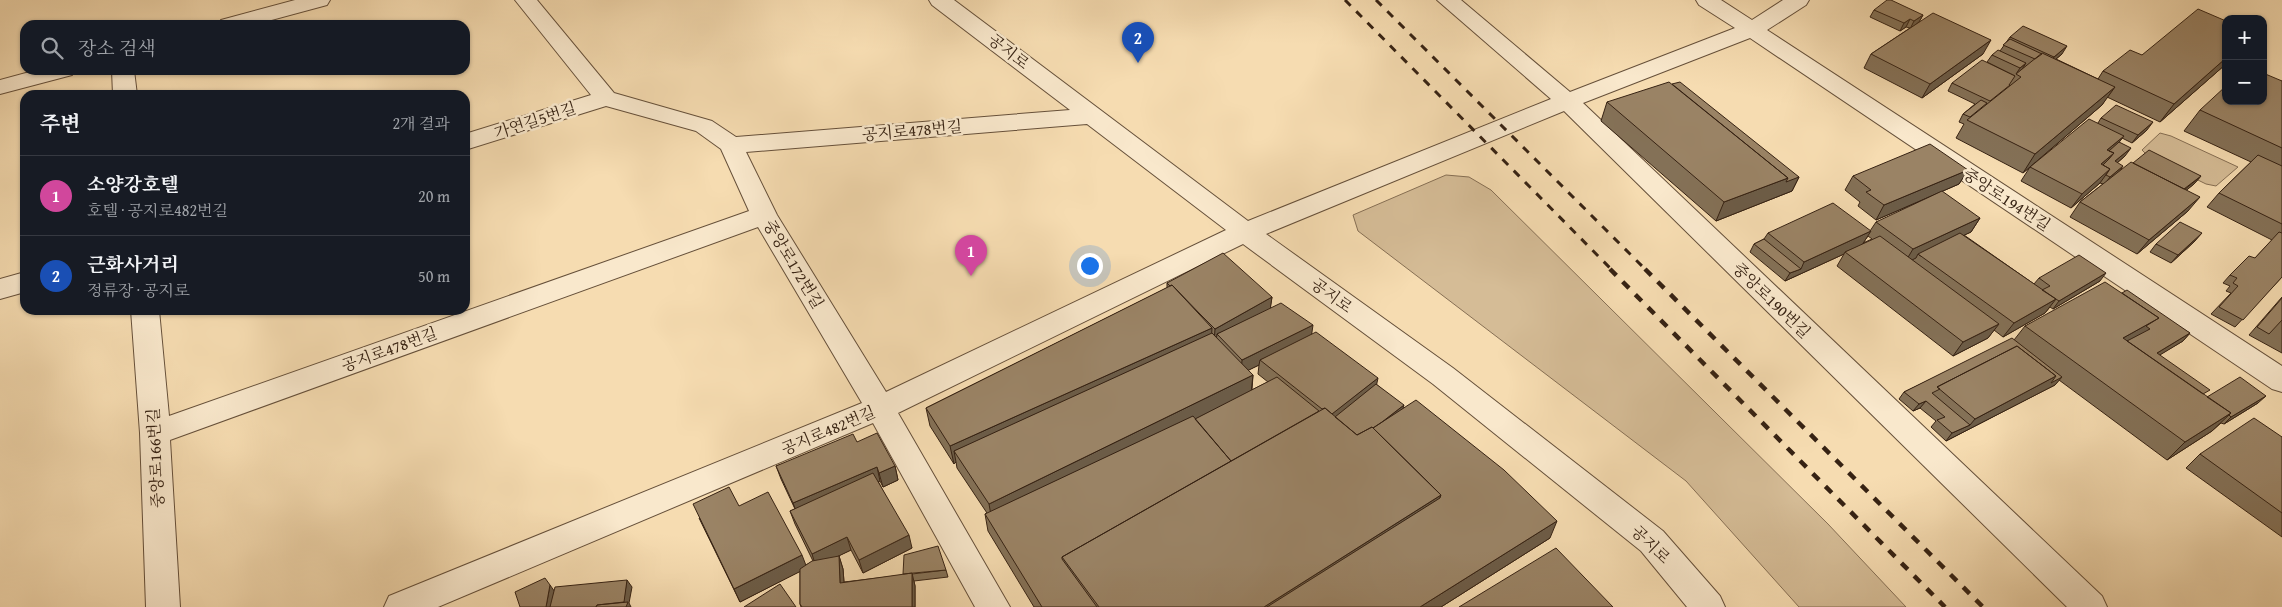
<!DOCTYPE html>
<html lang="ko">
<meta charset="utf-8">
<style>
body{margin:0;font-family:"Gentium Book Plus","Noto Serif KR",serif;background:#242831;color:#f1f3f6}
.controls{position:absolute;right:15px;top:15px;display:grid;overflow:hidden;border-radius:10px;box-shadow:0 1px 4px #0004}
.controls button{width:45px;height:45px;display:grid;place-items:center;padding:0;border:0;border-bottom:1px solid #363941;background:#171b24;color:#f1f3f6;font:25px sans-serif}
.you{position:absolute;left:1089px;top:265px;width:18px;height:18px;margin:-12px;border:4px solid #fff;border-radius:50%;background:#1a73e8;box-shadow:0 0 0 8px #1a73e833}
.badge{display:grid;place-items:center;width:32px;height:32px;border-radius:50%;background:#c59692;color:#fff;font-size:16px;font-weight:700}
.pin{position:absolute;translate:-50% -41px;filter:drop-shadow(0 1px 2px #0008)}
.pin::after{content:'';position:absolute;top:26px;width:18px;height:15px;background:inherit;clip-path:polygon(0 0,100% 0,50% 100%)}
.list{margin:0;padding:0;list-style:none}
h2{display:flex;justify-content:space-between;align-items:center;height:65px;margin:0;padding:0 20px;font-size:21px}
h2 small{font-size:16px;font-weight:400;color:#9ea1a6}
.list li{display:grid;grid-template-columns:32px 1fr auto;gap:15px;align-items:center;box-sizing:border-box;height:80px;padding:0 20px;border-top:1px solid #363941}
.list b{display:block;font-size:19px;white-space:nowrap}
.list p{margin:0;font-size:16px;white-space:nowrap;color:#9ea1a6}
.list em{font-size:16px;font-style:normal;color:#9ea1a6}
.icon{flex:none;width:28px;height:28px;fill:none;stroke:currentColor;stroke-width:2;stroke-linecap:round;stroke-linejoin:round}
.map{position:relative;flex:none;width:2282px;height:607px;overflow:hidden}
.search{position:absolute;background:#171b24;box-shadow:0 1px 4px #0004;left:20px;top:20px;width:450px;height:55px;display:flex;align-items:center;gap:12px;box-sizing:border-box;padding:0 18px;border-radius:15px;color:#9ea1a6;font-size:19px}
.panel{position:absolute;background:#171b24;box-shadow:0 1px 4px #0004;left:20px;top:90px;width:450px;height:225px;border-radius:15px}
.map>svg:first-child{display:block}
.green{fill:#d5bc96;stroke:#866f54}
.lines{fill:none;stroke-linecap:round;stroke-linejoin:round}
.minor-casing{stroke:#66503a;stroke-width:2}
.minor{fill:#f9e8cc;fill-rule:evenodd}
.rail-far1{stroke:#362213;stroke-width:3;stroke-dasharray:8 8;stroke-linecap:butt}
.rail{stroke:#362213;stroke-width:4.5;stroke-dasharray:9 9;stroke-linecap:butt}
.wall{fill:#847157;stroke:#362213;fill-rule:evenodd}
.shaded-wall{fill:#6c5c47;stroke:#362213}
.building{fill:#9a8365;stroke:#362213}
.labels{text-anchor:middle;stroke-width:5;stroke-linejoin:round;paint-order:stroke}
.street-label{font-size:16px;fill:#362213;stroke:#f9e8cc}
</style>
<div class="map">
<svg width="2282" height="607" viewBox="0 0 2282 607">
<rect width="100%" height="100%" fill="#f6dcb1"/>
<filter id="stains"><feTurbulence type="fractalNoise" baseFrequency=".004" numOctaves="4"/><feColorMatrix values="0 0 0 0 .2 0 0 0 0 .09 0 0 0 0 .02 0 0 0 .5 -.17"/></filter>
<radialGradient id="worn" r=".72"><stop offset=".6" stop-color="#630" stop-opacity="0"/><stop offset="1" stop-color="#630" stop-opacity=".3"/></radialGradient>
<!-- green -->
<path class="green" d="M2160,133L2171,136L2238,167L2216,186L2206,184L2147,155L2142,150Z
M1446,175L1469,177L1491,190L1828,524L1906,607H1799L1686,481L1358,231L1353,215Z"/>
<g class="lines">
<!-- minor casing -->
<g class="minor-casing">
<path id="minor" d="M295,0H330L327,5L253,25H218L221,20Z
M515,0H537L614,93L712,121L736,137L1070,110L932,5L929,0H954L1248,221L1551,99L1437,0H1461L1570,92L1735,28L1699,5L1696,0H1721L1752,20L1783,0H1809L1806,5L1767,30L2282,366V392L2272,389L1750,38L1583,103L2102,596L2107,607H2067L1564,111L1266,234L1453,368L1663,531L1720,596L1725,607H1687L1641,551L1433,384L1243,244L898,413L1010,607H975L873,423L438,607H384L389,596L862,403L758,227L170,440L180,607H146L140,433L131,310H159L169,416L749,211L721,149L696,131L606,106L465,150V134L591,95ZM1087,124L1226,230L886,392L777,215L746,152Z
M37,70H75L72,75L0,94V80Z
M112,70H134L137,95H113Z
M25,272V292L0,299V279Z"/>
</g>
<!-- minor -->
<use href="#minor" class="minor"/>
<!-- rail-far1 -->
<path class="rail-far1" d="M1345,0L1612,270
M1376,0L1646,270"/>
<!-- rail -->
<path class="rail" d="M1610,269L1945,607
M1645,269L1983,607"/>
</g>
<!-- wall -->
<path class="wall" d="M1874,10L1923,15L1919,22L1983,54L1922,98L1864,68L1871,54L1910,28L1906,27L1900,31L1870,17Z
M2226,21V64L2160,122L2107,97L2102,105L2023,173L1956,138L1964,124L1959,122L1963,114L1975,104L1948,91L1952,83L2015,76L1987,62L1992,55L2000,51L2010,37L2062,54L2056,59L2098,79L2103,71Z
M2282,81V277L2235,327L2211,314L2231,293L2226,291L2230,286L2223,283L2230,275L2255,258L2272,240L2207,207L2219,193L2251,162L2184,131L2200,110Z
M1607,102L1799,177L1792,191L1716,221L1601,121Z
M2101,118L2147,130L2132,143L2122,138L2119,142L2125,156L2117,163L2119,172L2133,163L2201,176L2194,184L2186,190L2188,211L2137,254L2070,217L2080,202L2103,184L2100,183L2071,208L2021,181L2030,167L2098,123Z
M1968,170L1959,184L1876,220L1858,206L1860,202L1845,190L1853,176Z
M1980,218L1971,232L1964,235L2034,284L2039,278L2100,281L2053,309L2050,307L2045,313L2003,337L1994,330L1988,338L1953,356L1837,266L1844,254L1785,281L1750,252L1754,244L1764,239L1768,233L1870,231L1876,222ZM1868,236L1872,239L1863,243Z
M2195,241L2171,263L2150,252L2156,244Z
M1167,283L1272,297L1270,308L1312,334L1376,384L1550,538L1441,607H1034L988,531L985,514L987,513L957,468L956,462L954,464L930,426L926,408L1167,288ZM1259,365L1258,374L1268,382L1252,390L1253,375L1248,370Z
M2122,293L2190,333L2183,341L2159,355L2205,396L2207,397L2258,403L2224,424L2221,423L2212,431L2167,460L2059,380L2055,385L2045,390L1946,441L1931,427L1936,421L1920,408L1913,411L1899,399L1904,392L2014,340L2025,326Z
M2282,297V353L2249,335Z
M2282,437V537L2186,468L2200,454Z
M857,442L895,466L898,480L883,487L880,481H878L912,548L863,573L851,550L838,556H839L843,569L844,582L946,570L948,577L914,581L915,586V607H801L800,604V571L740,602L699,518L739,506L806,565L813,561L795,524L790,511L795,509L781,479L776,466Z"/>
<!-- shaded-wall -->
<path class="shaded-wall" d="M1923,15L1919,22L1910,29L1914,21Z
M1910,19L1906,27L1900,31L1904,23Z
M1991,40L1983,54L1922,98L1930,84Z
M2067,46L2062,54L2049,65L2054,57Z
M2226,58V64L2160,122L2174,104Z
M2026,63L2021,71L2016,74L2020,68Z
M2115,87L2102,105L2023,173L2035,154Z
M2153,122L2147,130L2132,143L2138,135Z
M2124,136L2113,150L2105,157L2107,150Z
M2131,148L2125,156L2110,169L2100,183L2071,208L2082,194L2115,161Z
M2114,153L2104,167L2101,164Z
M2123,166L2118,174L2104,185L2110,177Z
M1968,170L1959,184L1876,220L1884,205Z
M2201,176L2194,184L2171,203L2178,195Z
M1799,177L1792,191L1716,221L1724,202L1788,178Z
M2200,197L2188,211L2137,254L2149,240Z
M1980,218L1971,232L1920,256L1918,254L1916,258L1904,264L1913,249Z
M1871,231L1862,245L1845,252L1844,254L1785,281L1790,273L1801,269L1804,262Z
M2202,233L2195,241L2171,263L2178,255Z
M2106,273L2100,281L2053,309L2059,301Z
M1272,297L1270,311L1217,334L1216,342L1214,343L1215,329Z
M2056,299L2045,313L2003,337L2014,323Z
M2159,318L2143,336L2117,351L2123,338Z
M1999,324L1988,338L1953,356L1963,342Z
M1313,325L1311,339L1260,360L1259,365L1241,374L1242,360Z
M1212,328L1211,346L954,451L956,462L954,464L950,446Z
M2190,333L2183,341L2150,361L2157,353Z
M1253,375L1251,393L992,521L989,504Z
M2056,376L2062,377L2055,385L1946,441L1952,433L1970,425L1975,419Z
M1378,378L1375,392L1333,425L1330,415Z
M2266,396L2258,403L2224,424L2231,417Z
M1926,401L1920,408L1913,411L1919,404Z
M1404,405L1402,412L1372,430Z
M2231,413L2212,431L2167,460L2185,442Z
M895,466L898,480L883,487L879,473Z
M877,467L880,481L798,516L793,503Z
M1441,495L1435,515L1290,607H1264Z
M1557,521L1550,538L1441,607H1420Z
M909,535L912,548L863,573L859,560Z
M847,537L851,550L816,567L812,554Z
M802,555L807,568L740,602L734,589Z
M839,556L843,569L845,596L840,583Z
M912,573L915,586V607H912Z
M627,580L632,587L629,603L631,607H625L623,604Z
M550,585L555,592L552,607H546Z"/>
<!-- building -->
<path class="building" d="M1887,0H1891L1923,15L1914,21L1910,19L1904,23L1874,10Z
M2198,9L2226,21V58L2174,104L2103,71L2130,50L2142,55Z
M1933,13L1991,40L1930,84L1871,54Z
M2023,26L2067,46L2054,57L2010,37Z
M2010,39L2042,54L2035,59L2003,45Z
M1998,50L2026,63L2020,68L1992,55Z
M2042,53L2115,87L2035,154L1967,120L2021,77L2016,74Z
M1982,60L2015,76L2009,85H2010L1990,101L1952,83Z
M2263,73L2282,81V148L2200,110L2226,86V101H2263Z
M1669,82L1788,178L1724,202L1607,102Z
M1680,82L1799,177L1786,182L1788,178L1672,84Z
M1981,100L1987,103L1970,117L1963,114Z
M2116,105L2153,122L2138,135L2101,118Z
M2089,119L2124,136L2107,150L2114,153L2101,164L2110,169L2082,194L2030,167Z
M2119,142L2131,148L2115,161L2123,166L2110,177L2106,175L2110,169L2103,165L2109,159L2114,153L2109,151Z
M1930,144L1968,170L1884,205L1866,192L1871,190L1853,176Z
M2149,150L2201,176L2184,189L2133,163Z
M2258,155L2282,166V224L2219,193Z
M2131,162L2200,197L2149,240L2080,202Z
M1942,191L1980,218L1913,249L1876,222Z
M1833,203L1871,231L1804,262L1768,233Z
M2180,222L2202,233L2178,255L2156,244Z
M2279,232L2282,233V277L2243,320L2219,307L2238,286L2233,283L2237,278L2230,275L2249,256L2255,258Z
M1960,233L2056,299L2014,323L1918,254Z
M1880,236L1999,324L1963,342L1845,252Z
M1764,239L1801,269L1790,273L1754,244Z
M1223,253L1272,297L1215,329L1201,315L1172,285L1170,286L1167,283Z
M2079,255L2106,273L2059,301L2042,290L2050,286L2039,278Z
M2105,282L2159,318L2123,338L2231,413L2185,442L2025,326Z
M1172,285L1212,328L950,446L926,408Z
M2127,290L2190,333L2157,353L2210,390L2203,394L2127,341L2150,329L2146,326L2159,318L2122,293Z
M2282,298V320L2269,334L2257,327Z
M1281,303L1313,325L1242,360L1217,334Z
M1316,332L1378,378L1332,414L1325,408L1322,409L1260,360Z
M1212,333L1253,375L989,504L954,451Z
M2012,338L2062,377L2051,383L2056,376L2017,346L1937,387L1940,389L1932,393L1970,425L1952,433L1937,420L1945,417L1926,401L1919,404L1904,392Z
M2017,346L2056,376L1975,419L1937,387Z
M1277,377L1319,411L1231,461L1195,419Z
M2240,377L2266,396L2231,417L2229,415L2231,413L2207,397Z
M1376,384L1404,405L1382,422L1373,428L1372,427L1357,435L1335,417Z
M1416,400L1504,470L1557,521L1420,607H1267L1440,498L1441,495L1373,428Z
M1325,408L1357,435L1372,427L1441,495L1264,607H1099L1062,557Z
M1193,416L1231,461L1062,557V559L1097,607H1042L985,514Z
M2254,418L2282,437V513L2200,454Z
M877,433L895,466L879,473L877,467L793,503L776,466L853,434L857,442Z
M873,473L909,535L859,560L847,537L812,554L790,511Z
M729,487L739,506L768,492L802,555L734,589L693,504Z
M938,546L946,570L903,574L904,555Z
M1556,548L1613,607H1459Z
M839,556L840,583L912,573V607H802L800,604V569L812,561Z
M545,578L550,585L546,607H520L515,592Z
M627,580L624,602L597,605L596,607H550L555,587Z
M780,584L796,607H744Z
M628,602L626,607H596L597,605Z"/>
<g class="labels">
<!-- street labels -->
<g class="street-label">
<text transform="translate(1009 51) rotate(38)" y="6">공지로</text>
<text transform="translate(535 120) rotate(-18)" y="6">가연길5번길</text>
<text transform="translate(912 130) rotate(-5)" y="6">공지로478번길</text>
<text transform="translate(2007 199) rotate(33)" y="6">중앙로194번길</text>
<text transform="translate(794 264) rotate(59)" y="6">중앙로172번길</text>
<text transform="translate(1332 295) rotate(36)" y="6">공지로</text>
<text transform="translate(1772 300) rotate(44)" y="6">중앙로190번길</text>
<text transform="translate(389 349) rotate(-20)" y="6">공지로478번길</text>
<text transform="translate(828 430) rotate(-23)" y="6">공지로482번길</text>
<text transform="translate(155 458) rotate(-93)" y="6">중앙로166번길</text>
<text transform="translate(1651 544) rotate(44)" y="6">공지로</text>
</g>
</g>
<rect width="100%" height="100%" filter="url(#stains)"/>
<rect width="100%" height="100%" fill="url(#worn)"/>
</svg>
<div class="controls">
<button>+</button>
<button>−</button>
</div>
<div class="you"></div>
<div class="pin badge" style="left:971px;top:276px;background:#d1479c">1</div>
<div class="pin badge" style="left:1138px;top:63px;background:#1a4fb4">2</div>
<div class="search"><svg class="icon" aria-label="search" viewBox="0 0 24 24"><circle cx="10" cy="10" r="6"/><path d="M15 15l6 6"/></svg>장소 검색</div>
<section class="panel">
<h2>주변<small>2개 결과</small></h2>
<ul class="list">
<li><span class="badge" style="background:#d1479c">1</span><div><b>소양강호텔</b><p>호텔 · 공지로482번길</p></div><em>20 m</em></li>
<li><span class="badge" style="background:#1a4fb4">2</span><div><b>근화사거리</b><p>정류장 · 공지로</p></div><em>50 m</em></li>
</ul>
</section>
</div>
